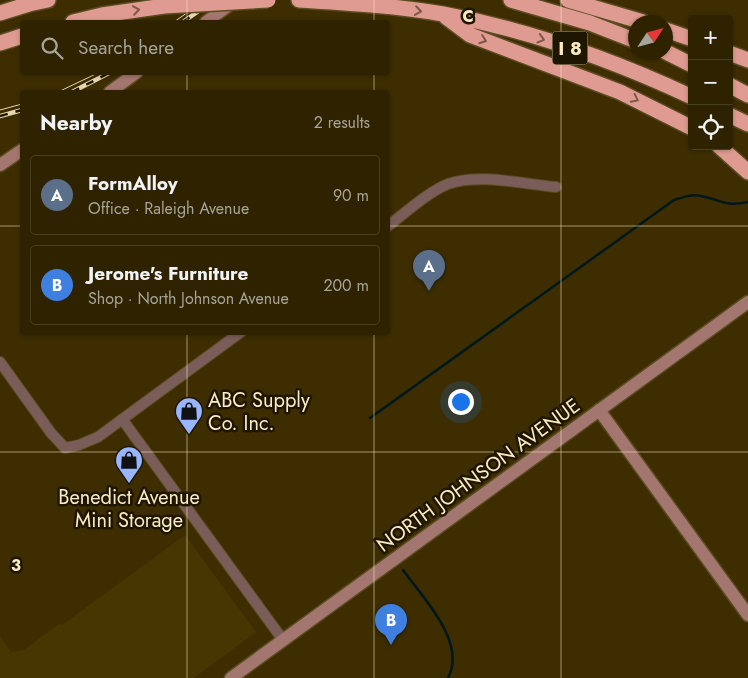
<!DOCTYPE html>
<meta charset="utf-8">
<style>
body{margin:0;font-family:Jost,sans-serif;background:#3a2f0f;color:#f1f3f6}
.controls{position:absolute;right:15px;top:15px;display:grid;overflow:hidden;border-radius:5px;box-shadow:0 1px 4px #0004}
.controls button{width:45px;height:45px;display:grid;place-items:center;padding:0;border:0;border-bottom:1px solid #493f22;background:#2e2200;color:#f1f3f6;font:25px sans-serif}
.compass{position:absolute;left:628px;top:15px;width:45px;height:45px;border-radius:50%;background:#2e2200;box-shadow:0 1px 4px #0004;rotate:54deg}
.you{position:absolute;left:460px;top:401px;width:18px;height:18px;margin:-12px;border:4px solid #fff;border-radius:50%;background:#1a73e8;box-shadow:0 0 0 8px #1a73e833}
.badge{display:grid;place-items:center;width:32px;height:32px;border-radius:50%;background:#99b5fd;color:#fff;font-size:16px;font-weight:700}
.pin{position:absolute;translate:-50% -41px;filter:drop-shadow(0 1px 2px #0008)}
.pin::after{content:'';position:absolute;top:26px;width:18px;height:15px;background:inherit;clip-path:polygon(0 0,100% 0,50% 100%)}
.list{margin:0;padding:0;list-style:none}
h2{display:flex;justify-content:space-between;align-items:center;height:65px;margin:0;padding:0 20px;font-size:21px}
h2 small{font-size:16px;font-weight:400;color:#a7a499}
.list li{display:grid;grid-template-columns:32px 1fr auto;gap:15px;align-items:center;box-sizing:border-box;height:80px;margin:0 10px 10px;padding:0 10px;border:1px solid #493f22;border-radius:5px}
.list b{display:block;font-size:19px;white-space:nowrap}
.list p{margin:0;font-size:16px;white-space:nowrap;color:#a7a499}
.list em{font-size:16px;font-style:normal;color:#a7a499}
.icon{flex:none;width:28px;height:28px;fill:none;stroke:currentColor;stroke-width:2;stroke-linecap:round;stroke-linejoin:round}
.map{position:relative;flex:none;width:748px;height:678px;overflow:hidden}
.search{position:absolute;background:#2e2200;box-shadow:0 1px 4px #0004;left:20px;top:20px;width:370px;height:55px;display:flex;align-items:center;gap:12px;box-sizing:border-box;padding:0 18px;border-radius:5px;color:#a7a499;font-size:19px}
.panel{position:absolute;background:#2e2200;box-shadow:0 1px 4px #0004;left:20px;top:90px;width:370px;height:245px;border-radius:5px}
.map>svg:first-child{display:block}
.built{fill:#473601}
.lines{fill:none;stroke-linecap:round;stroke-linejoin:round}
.stream{stroke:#00181b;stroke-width:2.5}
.street-casing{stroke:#5b4b20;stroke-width:12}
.secondary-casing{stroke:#5b4b20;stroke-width:15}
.highway-casing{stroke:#5b4b20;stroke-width:18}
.street{stroke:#7a5d59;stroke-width:10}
.secondary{stroke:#a37670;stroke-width:12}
.highway{stroke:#df9a91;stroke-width:15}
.tram{stroke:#e7d7b0;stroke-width:1}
.rail-casing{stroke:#e7d7b0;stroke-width:4.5}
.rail{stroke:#1f1600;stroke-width:2.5;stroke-dasharray:8;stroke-linecap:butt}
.highway-bridge-casing{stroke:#5b4b20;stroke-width:18;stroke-linecap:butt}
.highway-bridge{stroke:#df9a91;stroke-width:15}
.oneway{stroke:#7f5848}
.grid{fill:none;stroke:#fbebc5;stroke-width:1;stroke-opacity:0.55}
.labels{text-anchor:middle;stroke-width:5;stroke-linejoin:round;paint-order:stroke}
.shield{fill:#1f1600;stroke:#b9ab8a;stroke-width:1}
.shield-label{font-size:19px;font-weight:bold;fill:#fbebc5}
.poi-label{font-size:20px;fill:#fbebc5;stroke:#1f1600;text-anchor:start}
.street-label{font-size:20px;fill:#fbebc5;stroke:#1f1600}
.grid-label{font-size:16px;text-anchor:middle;font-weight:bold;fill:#fbebc5;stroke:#1f1600;stroke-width:5;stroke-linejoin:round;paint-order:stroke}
</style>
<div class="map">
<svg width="748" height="678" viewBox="0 0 748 678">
<rect width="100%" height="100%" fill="#3d2d00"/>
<!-- built -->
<path class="built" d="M185,535L256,632L194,678H0V636L11,652L24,650L60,623L62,625Z"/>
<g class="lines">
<!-- stream -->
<path class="stream" d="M370,418L674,200C683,197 692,194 701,196C722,200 724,207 748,202
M403,570C423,598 467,642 448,678"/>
<!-- street casing -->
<g class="street-casing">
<path id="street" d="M388,226C405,213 428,192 448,184C479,173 523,184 556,187
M0,362L51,433L65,448L79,445L98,437L241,332
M122,419L283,640"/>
</g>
<!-- secondary casing -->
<g class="secondary-casing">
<path id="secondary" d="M206,22L236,0
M110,92L137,72
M0,165L22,150
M599,410L748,615
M231,678L748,302"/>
</g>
<!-- highway casing -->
<g class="highway-casing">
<path id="highway" d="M299,0C348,3 396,6 443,14C529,30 613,60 692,97
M511,0L590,23L636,41
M568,0L643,22
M0,13L29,4L48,0
M446,17L470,35L620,92L692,128
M73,22L102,15L164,6
M666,30L692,39
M0,43L22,36
M666,52L692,65
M729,53L748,60
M729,85L748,95
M729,115L748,124
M719,146L748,172"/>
</g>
<!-- street -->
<use href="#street" class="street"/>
<!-- secondary -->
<use href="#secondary" class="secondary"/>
<!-- highway -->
<use href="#highway" class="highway"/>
<!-- tram -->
<path class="tram" d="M174,22L205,0
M58,92L100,72
M0,110L22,104"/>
<!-- rail casing -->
<g class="rail-casing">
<path id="rail" d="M183,22L214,0
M72,92L111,72
M0,116L22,110"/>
</g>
<!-- rail -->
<use href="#rail" class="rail"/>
<!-- highway-bridge casing -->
<g class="highway-bridge-casing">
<path id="highway-bridge" d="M164,6L268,0"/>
</g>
<!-- highway-bridge -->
<use href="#highway-bridge" class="highway-bridge"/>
</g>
<!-- one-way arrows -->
<defs><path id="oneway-chevron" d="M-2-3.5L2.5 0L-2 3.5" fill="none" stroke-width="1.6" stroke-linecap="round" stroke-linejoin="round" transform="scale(1.25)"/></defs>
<g class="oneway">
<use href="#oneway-chevron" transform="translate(136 10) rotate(-8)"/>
<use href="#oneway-chevron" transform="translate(418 11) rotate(8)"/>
<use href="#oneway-chevron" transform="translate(541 39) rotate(17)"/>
<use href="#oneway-chevron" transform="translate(483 40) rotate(20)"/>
<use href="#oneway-chevron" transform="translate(635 99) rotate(26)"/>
</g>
<!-- grid -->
<path class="grid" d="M187,0V22M374,0V22M561,0V678M187,72V92M374,72V92M0,226H22M388,226H748M187,332V678M374,332V678M0,452H748"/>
<!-- icons -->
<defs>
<g id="shop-pin" transform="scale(1.4375)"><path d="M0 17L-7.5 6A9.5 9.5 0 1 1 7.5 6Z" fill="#99b5fd" stroke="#1f1600"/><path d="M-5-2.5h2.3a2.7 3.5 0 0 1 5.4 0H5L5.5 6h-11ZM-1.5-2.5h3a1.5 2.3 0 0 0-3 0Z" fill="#111"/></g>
</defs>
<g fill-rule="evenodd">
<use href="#shop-pin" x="189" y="411"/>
<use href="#shop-pin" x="129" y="460"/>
</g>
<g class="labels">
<!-- shield labels -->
<rect class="shield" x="552.5" y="31.5" width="35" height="33" rx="4"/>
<g class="shield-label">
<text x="570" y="55">I 8</text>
</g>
<!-- poi labels -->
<g class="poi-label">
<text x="208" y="407">ABC Supply<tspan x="208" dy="23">Co. Inc.</tspan></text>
<text x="129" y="504" text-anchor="middle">Benedict Avenue<tspan x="129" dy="23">Mini Storage</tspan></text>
</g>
<!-- street labels -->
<g class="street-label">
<text transform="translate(478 475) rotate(-36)" y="7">NORTH JOHNSON AVENUE</text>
</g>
</g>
<g class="grid-label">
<text x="468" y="22">C</text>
<text x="16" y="571">3</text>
</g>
</svg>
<div class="controls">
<button>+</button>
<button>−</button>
<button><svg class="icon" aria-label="locate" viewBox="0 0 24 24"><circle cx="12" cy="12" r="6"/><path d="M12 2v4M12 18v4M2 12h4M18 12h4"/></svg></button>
</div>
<svg class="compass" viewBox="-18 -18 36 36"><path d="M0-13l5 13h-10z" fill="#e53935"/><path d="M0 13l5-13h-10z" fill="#a7a499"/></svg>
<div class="you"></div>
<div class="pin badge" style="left:429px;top:291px;background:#5c6f8a">A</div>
<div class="pin badge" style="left:391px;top:645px;background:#3f7fe0">B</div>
<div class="search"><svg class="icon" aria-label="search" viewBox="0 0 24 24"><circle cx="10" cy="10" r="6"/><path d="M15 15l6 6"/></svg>Search here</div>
<section class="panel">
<h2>Nearby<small>2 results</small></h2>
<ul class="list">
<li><span class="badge" style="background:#5c6f8a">A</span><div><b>FormAlloy</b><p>Office · Raleigh Avenue</p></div><em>90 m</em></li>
<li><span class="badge" style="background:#3f7fe0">B</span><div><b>Jerome's Furniture</b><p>Shop · North Johnson Avenue</p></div><em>200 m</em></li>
</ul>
</section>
</div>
